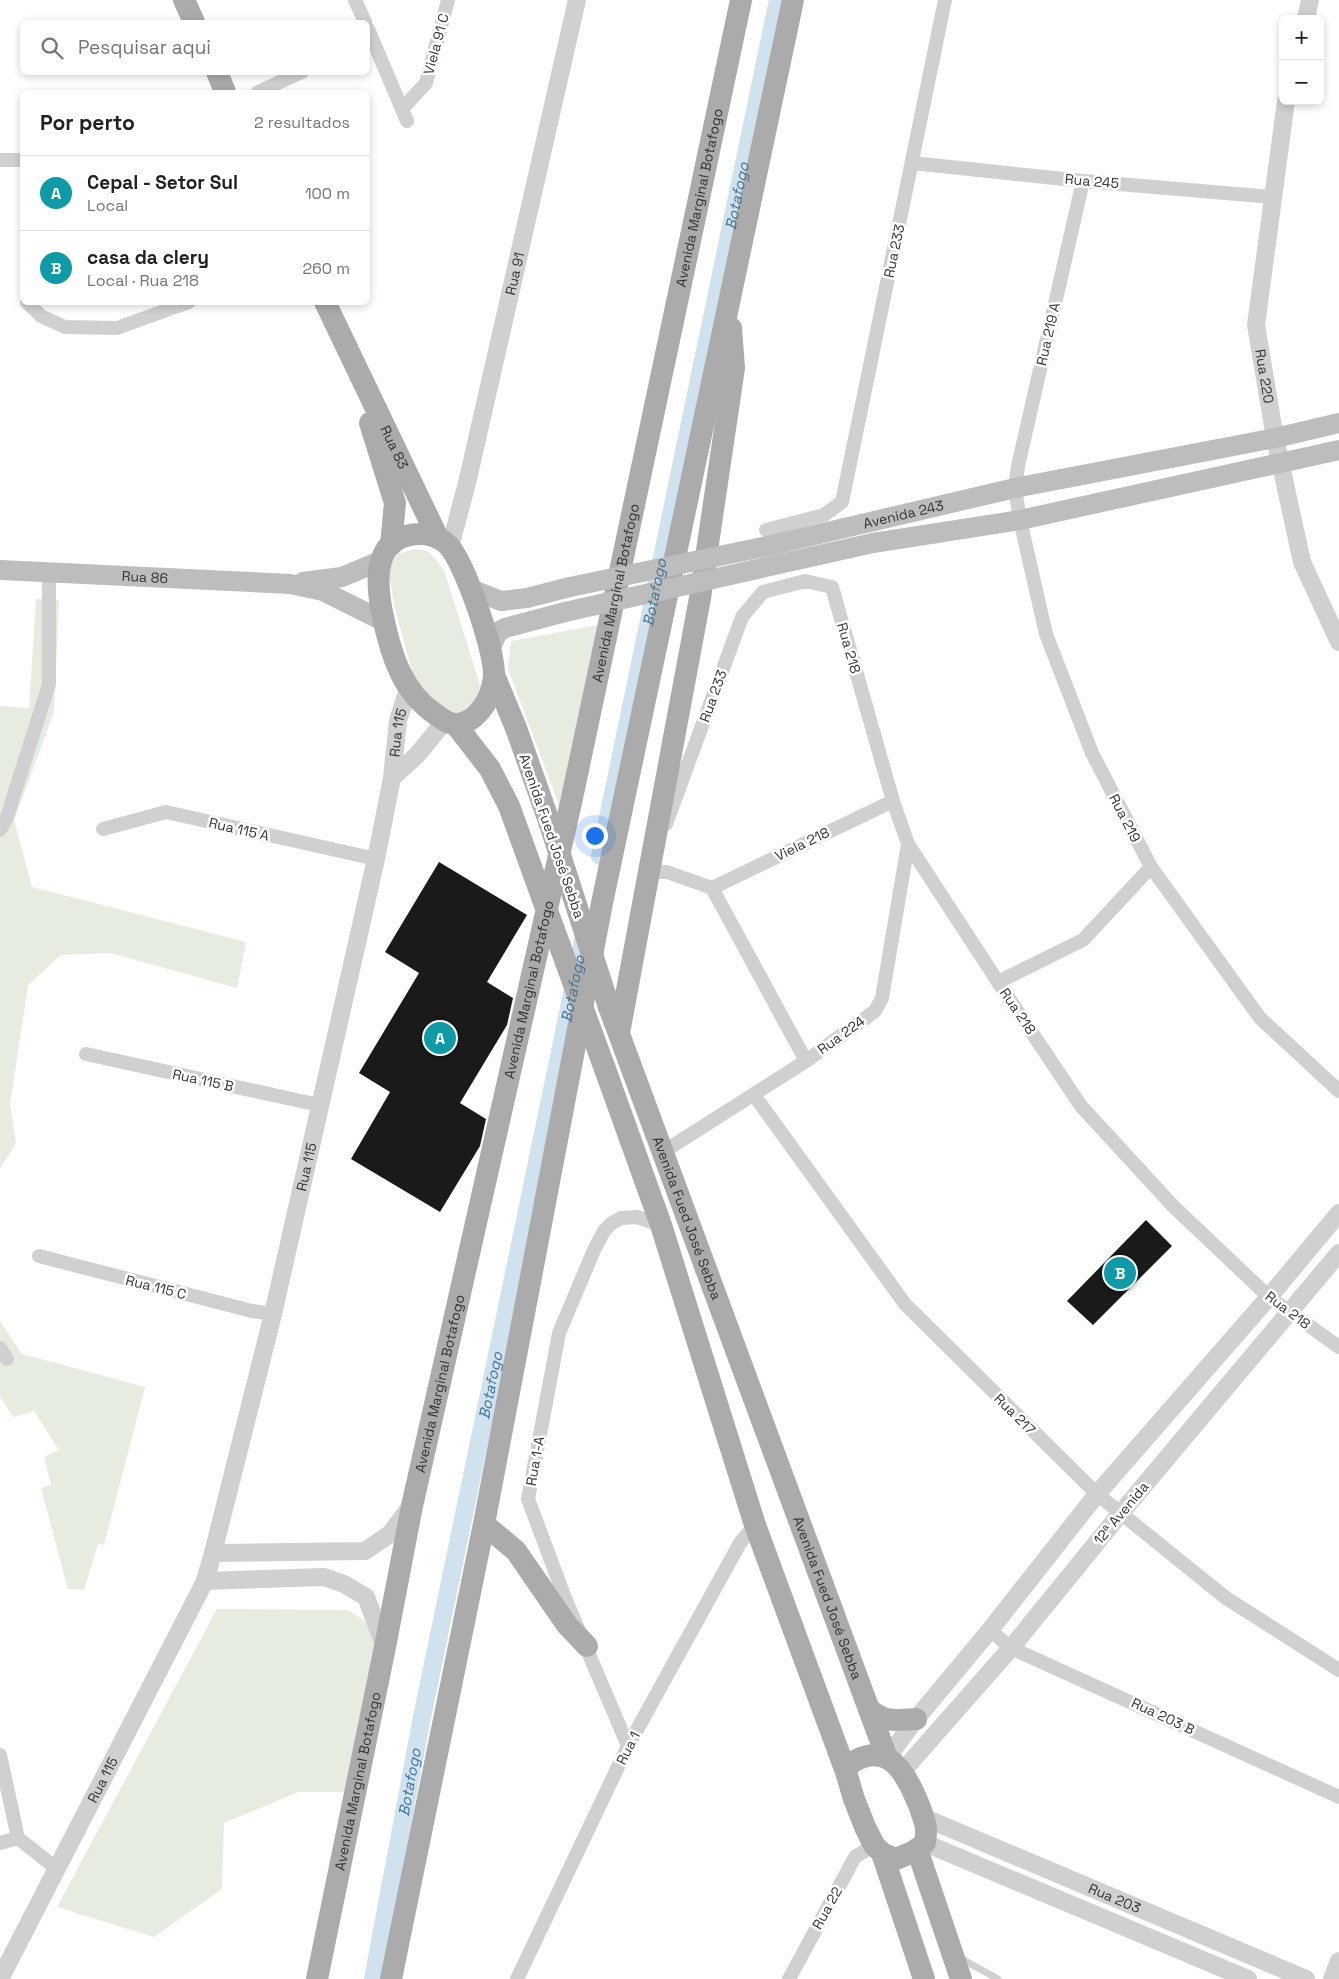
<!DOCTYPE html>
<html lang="pt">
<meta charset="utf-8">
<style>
body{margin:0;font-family:"Space Grotesk",sans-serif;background:#f6f6f6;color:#202124}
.controls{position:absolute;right:15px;top:15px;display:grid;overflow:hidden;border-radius:8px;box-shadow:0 2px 8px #0003}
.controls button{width:45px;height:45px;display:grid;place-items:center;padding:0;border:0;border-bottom:1px solid #e0e0e0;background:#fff;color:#202124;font:25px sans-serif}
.you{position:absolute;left:594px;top:835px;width:18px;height:18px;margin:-12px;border:4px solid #fff;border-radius:50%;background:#1a73e8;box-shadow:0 0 0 8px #1a73e833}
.badge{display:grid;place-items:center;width:32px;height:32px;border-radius:50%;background:#e63946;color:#fff;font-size:16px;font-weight:700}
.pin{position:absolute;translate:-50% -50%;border:2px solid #fff;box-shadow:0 1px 5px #0006}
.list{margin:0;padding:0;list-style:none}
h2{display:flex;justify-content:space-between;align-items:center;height:65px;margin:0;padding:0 20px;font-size:21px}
h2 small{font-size:16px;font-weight:400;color:#757577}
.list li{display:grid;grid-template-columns:32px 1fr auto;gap:15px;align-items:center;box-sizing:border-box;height:75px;padding:0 20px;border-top:1px solid #e0e0e0}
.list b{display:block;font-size:19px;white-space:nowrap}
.list p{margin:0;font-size:16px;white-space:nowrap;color:#757577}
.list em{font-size:16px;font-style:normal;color:#757577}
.icon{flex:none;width:28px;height:28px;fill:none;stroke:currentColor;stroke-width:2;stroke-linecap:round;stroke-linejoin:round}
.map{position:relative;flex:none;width:1339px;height:1979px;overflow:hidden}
.search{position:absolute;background:#fff;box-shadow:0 2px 8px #0003;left:20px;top:20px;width:350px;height:55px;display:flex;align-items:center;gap:12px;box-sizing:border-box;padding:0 18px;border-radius:8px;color:#757577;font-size:19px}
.panel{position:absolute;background:#fff;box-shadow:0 2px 8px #0003;left:20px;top:90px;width:350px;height:215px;border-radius:8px}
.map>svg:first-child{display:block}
.green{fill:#e6ecdf}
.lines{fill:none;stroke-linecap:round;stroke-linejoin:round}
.canal{stroke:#cfe2ee;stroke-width:18}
.building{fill:#1a1a1a}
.service{stroke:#d0d0d0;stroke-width:7}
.minor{stroke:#d0d0d0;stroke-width:14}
.tertiary{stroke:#d0d0d0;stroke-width:18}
.secondary{stroke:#bdbdbd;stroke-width:20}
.primary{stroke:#ababab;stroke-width:22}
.secondary-bridge{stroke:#bdbdbd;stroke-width:20}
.primary-bridge{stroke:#ababab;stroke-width:22}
.labels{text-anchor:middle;stroke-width:5;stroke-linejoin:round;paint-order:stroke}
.street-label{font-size:14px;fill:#333;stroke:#fff}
.water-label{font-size:15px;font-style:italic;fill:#3f7597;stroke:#fff}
</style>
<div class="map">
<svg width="1339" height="1979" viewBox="0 0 1339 1979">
<rect width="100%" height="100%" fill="#fff"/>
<!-- green -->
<path class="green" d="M416,549L428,551L444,570L480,685L474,706L464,713H451L438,704L414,678L394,605L388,568L398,554Z
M36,599L59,600L54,712L14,820L32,887L246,942L237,988L110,953L61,955L28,985L10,1105L16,1143L0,1169V706L29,708Z
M609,623L564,818L508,669L511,641Z
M0,1321L22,1354L145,1387L104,1545L98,1544L84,1590L68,1589L41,1488L51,1485L44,1457L59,1450L34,1411L14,1417L0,1397Z
M217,1609L348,1610L368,1623L381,1653L344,1792H298L224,1823L222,1889L154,1937L57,1907Z"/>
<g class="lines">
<!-- canal -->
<g class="canal">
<path id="s1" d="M600,856L778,0"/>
<path id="s2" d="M373,1979L422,1717L585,931"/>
</g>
</g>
<!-- building -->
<path class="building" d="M439,862L527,915L487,982L513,998L507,1025L460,1103L486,1119L480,1146L440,1212L351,1159L390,1092L359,1073L419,973L385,952Z
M1146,1220L1172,1246L1093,1325L1067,1301Z"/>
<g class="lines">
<!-- service -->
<path class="service" d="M960,1958L998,1979"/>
<!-- minor -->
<path class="minor" d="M355,0L365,22
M368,29L407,121
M258,92L302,72
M402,109L426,83L448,0
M0,160H22
M912,163L1083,181L1273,197
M1083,181L1018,466L1015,488L1020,520L1046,634L1092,753L1151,867L1260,1018L1339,1091
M27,302L41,316L65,327L117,328L189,302
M766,530L824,515L842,502L945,0
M666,824L742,617L763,592L805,581L832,587L893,801L908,844L998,982L1081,1106L1173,1206L1269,1297L1339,1347
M103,829L166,812L376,859
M0,830L7,817L49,684V573
M651,866L649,872H667L712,888
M712,888L893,801
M712,888L806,1061
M998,982L1083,940L1151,867
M86,1054L319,1105
M754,1095L905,1304L1097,1494L1226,1598L1339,1670
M663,1152L806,1061L875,1011L882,998L908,844
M39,1256L252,1311L273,1314
M0,1348L7,1359
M990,1630L1011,1648L1339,1797
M628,1746L565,1598L528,1499L559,1333L594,1250L604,1231L612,1223L621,1218L637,1217L661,1225
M0,1755L18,1838L57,1869
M0,1843L18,1838
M517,1979L628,1746L740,1543L755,1525
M789,1979L855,1857L874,1845"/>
<!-- tertiary -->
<g class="tertiary">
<path d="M1306,19L1310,0"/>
<path id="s3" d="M1286,101L1256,325L1275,438L1302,562L1339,642"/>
<path id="s4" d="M450,547L467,483L577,0"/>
<path d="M392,778L417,755L445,721"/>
<path d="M213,1553L365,1551L390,1534L411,1506"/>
<path d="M205,1581L324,1577L344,1584L366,1597L385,1647"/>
<path d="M887,1758L916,1719L990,1630L1097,1494L1269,1297L1339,1213"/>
<path d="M901,1773L1011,1648L1120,1514L1339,1253"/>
<path id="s5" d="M923,1817L1306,1979"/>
<path d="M925,1843L1248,1979"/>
<path id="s6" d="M0,1979L205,1581L213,1553L273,1314L376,859L392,778L398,721L408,689"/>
<path d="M1332,1979L1339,1961"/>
</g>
<!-- secondary -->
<g class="secondary">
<path d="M873,543L1020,520L1339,450"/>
<path id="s7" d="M772,545L1015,488L1275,438L1339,423"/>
<path id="s8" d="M0,570L290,584L323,591L383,621"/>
<path d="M303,582L342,577L380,561"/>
<path d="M471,589L501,601L527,598L570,587"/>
<path d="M490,649L498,632L505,628L565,612"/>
</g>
<!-- primary -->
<g class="primary">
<path d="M184,0L194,22"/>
<path d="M217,72L225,92"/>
<path id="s9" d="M325,302L438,538"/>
<path d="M370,423L395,503L391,545"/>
<path d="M425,534C434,536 441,538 448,545C465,563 495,651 494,676C493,689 487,704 478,713C473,719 463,725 455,724C448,724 441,718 435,714C402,691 391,655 383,617C375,580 372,532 425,534Z"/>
<path d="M494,675L516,728L550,824"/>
<path d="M456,725L490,769L509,806L542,897"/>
<path id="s10" d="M609,1007L887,1758"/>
<path d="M619,1033L700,598L734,368L731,328"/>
<path d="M605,1069L661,1225L755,1525L846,1772L854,1799L865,1827L874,1845L882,1853L896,1859L915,1851L925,1843C926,1836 927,1829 925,1823C920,1805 906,1770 890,1760C877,1751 861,1756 850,1764L846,1772"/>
<path d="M484,1524L516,1551L567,1625L587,1646"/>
<path d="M869,1709C885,1723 896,1720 916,1719"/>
<path d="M917,1849L961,1979"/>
<path d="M882,1853L924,1979"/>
<path id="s11" d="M317,1979L385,1647L412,1506L572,798L741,0"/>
<path d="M391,1979L484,1524L602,903L793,0"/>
</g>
<!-- secondary-bridge -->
<path class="secondary-bridge" d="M570,587L772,545
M565,612L873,543"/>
<!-- primary-bridge -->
<path class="primary-bridge" d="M550,824L609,1007
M542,897L605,1069"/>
</g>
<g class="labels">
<!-- street labels -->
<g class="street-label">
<text transform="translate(436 44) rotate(-75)" y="5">Viela 91 C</text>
<text transform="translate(1092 181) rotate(5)" y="5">Rua 245</text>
<text dy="5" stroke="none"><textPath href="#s11" startOffset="1822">Avenida Marginal Botafogo</textPath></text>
<text transform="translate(894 251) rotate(-78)" y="5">Rua 233</text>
<text dy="5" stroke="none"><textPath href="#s4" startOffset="281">Rua 91</textPath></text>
<text transform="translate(1048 334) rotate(-77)" y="5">Rua 219 A</text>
<text dy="5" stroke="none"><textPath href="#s3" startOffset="278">Rua 220</textPath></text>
<text dy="5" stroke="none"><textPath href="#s9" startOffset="161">Rua 83</textPath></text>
<text dy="5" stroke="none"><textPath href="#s7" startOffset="135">Avenida 243</textPath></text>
<text dy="5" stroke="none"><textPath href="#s8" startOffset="145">Rua 86</textPath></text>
<text dy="5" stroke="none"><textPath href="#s11" startOffset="1418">Avenida Marginal Botafogo</textPath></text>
<text transform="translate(849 648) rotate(74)" y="5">Rua 218</text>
<text transform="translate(713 696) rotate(-70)" y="5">Rua 233</text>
<text dy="5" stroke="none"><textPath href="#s6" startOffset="1318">Rua 115</textPath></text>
<text transform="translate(1125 818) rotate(63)" y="5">Rua 219</text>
<text transform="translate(239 829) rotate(13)" y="5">Rua 115 A</text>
<text transform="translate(552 836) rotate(71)" y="5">Avenida Fued José Sebba</text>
<text transform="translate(802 844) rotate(-26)" y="5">Viela 218</text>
<text dy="5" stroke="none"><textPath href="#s11" startOffset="1012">Avenida Marginal Botafogo</textPath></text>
<text transform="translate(1018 1011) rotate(56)" y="5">Rua 218</text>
<text transform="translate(841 1035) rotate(-36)" y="5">Rua 224</text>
<text transform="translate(203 1080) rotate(12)" y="5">Rua 115 B</text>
<text dy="5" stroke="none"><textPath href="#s6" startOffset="874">Rua 115</textPath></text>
<text dy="5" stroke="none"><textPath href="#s10" startOffset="225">Avenida Fued José Sebba</textPath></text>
<text transform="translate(156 1287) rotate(14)" y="5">Rua 115 C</text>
<text transform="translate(1288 1310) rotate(37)" y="5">Rua 218</text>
<text dy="5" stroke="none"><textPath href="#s11" startOffset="608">Avenida Marginal Botafogo</textPath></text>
<text transform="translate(1015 1414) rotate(45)" y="5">Rua 217</text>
<text transform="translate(535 1461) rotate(-80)" y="5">Rua 1-A</text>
<text transform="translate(1121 1513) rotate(-50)" y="5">12ª Avenida</text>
<text dy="5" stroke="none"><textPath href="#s10" startOffset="630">Avenida Fued José Sebba</textPath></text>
<text transform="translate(1163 1716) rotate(25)" y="5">Rua 203 B</text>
<text transform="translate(628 1748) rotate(-63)" y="5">Rua 1</text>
<text dy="5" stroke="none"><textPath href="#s6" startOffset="224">Rua 115</textPath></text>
<text dy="5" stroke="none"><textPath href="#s11" startOffset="202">Avenida Marginal Botafogo</textPath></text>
<text dy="5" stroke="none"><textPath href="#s5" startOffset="208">Rua 203</textPath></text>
<text transform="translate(827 1908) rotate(-61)" y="5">Rua 22</text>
</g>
<!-- water labels -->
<g class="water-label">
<text dy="5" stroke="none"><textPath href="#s1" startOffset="674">Botafogo</textPath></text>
<text dy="5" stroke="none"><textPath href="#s1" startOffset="269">Botafogo</textPath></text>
<text dy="5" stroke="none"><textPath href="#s2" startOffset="1010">Botafogo</textPath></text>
<text dy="5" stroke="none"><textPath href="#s2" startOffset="605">Botafogo</textPath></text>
<text dy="5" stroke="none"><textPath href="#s2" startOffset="200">Botafogo</textPath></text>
</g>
</g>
</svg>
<div class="controls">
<button>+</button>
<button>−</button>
</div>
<div class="you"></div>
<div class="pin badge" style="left:440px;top:1038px;background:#0f9aa8">A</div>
<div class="pin badge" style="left:1120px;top:1273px;background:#0f9aa8">B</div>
<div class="search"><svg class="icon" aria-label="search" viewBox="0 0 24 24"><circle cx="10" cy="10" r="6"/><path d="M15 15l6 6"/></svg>Pesquisar aqui</div>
<section class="panel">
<h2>Por perto<small>2 resultados</small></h2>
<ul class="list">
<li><span class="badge" style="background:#0f9aa8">A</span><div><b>Cepal - Setor Sul</b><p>Local</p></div><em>100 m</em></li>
<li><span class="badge" style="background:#0f9aa8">B</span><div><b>casa da clery</b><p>Local · Rua 218</p></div><em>260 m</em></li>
</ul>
</section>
</div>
